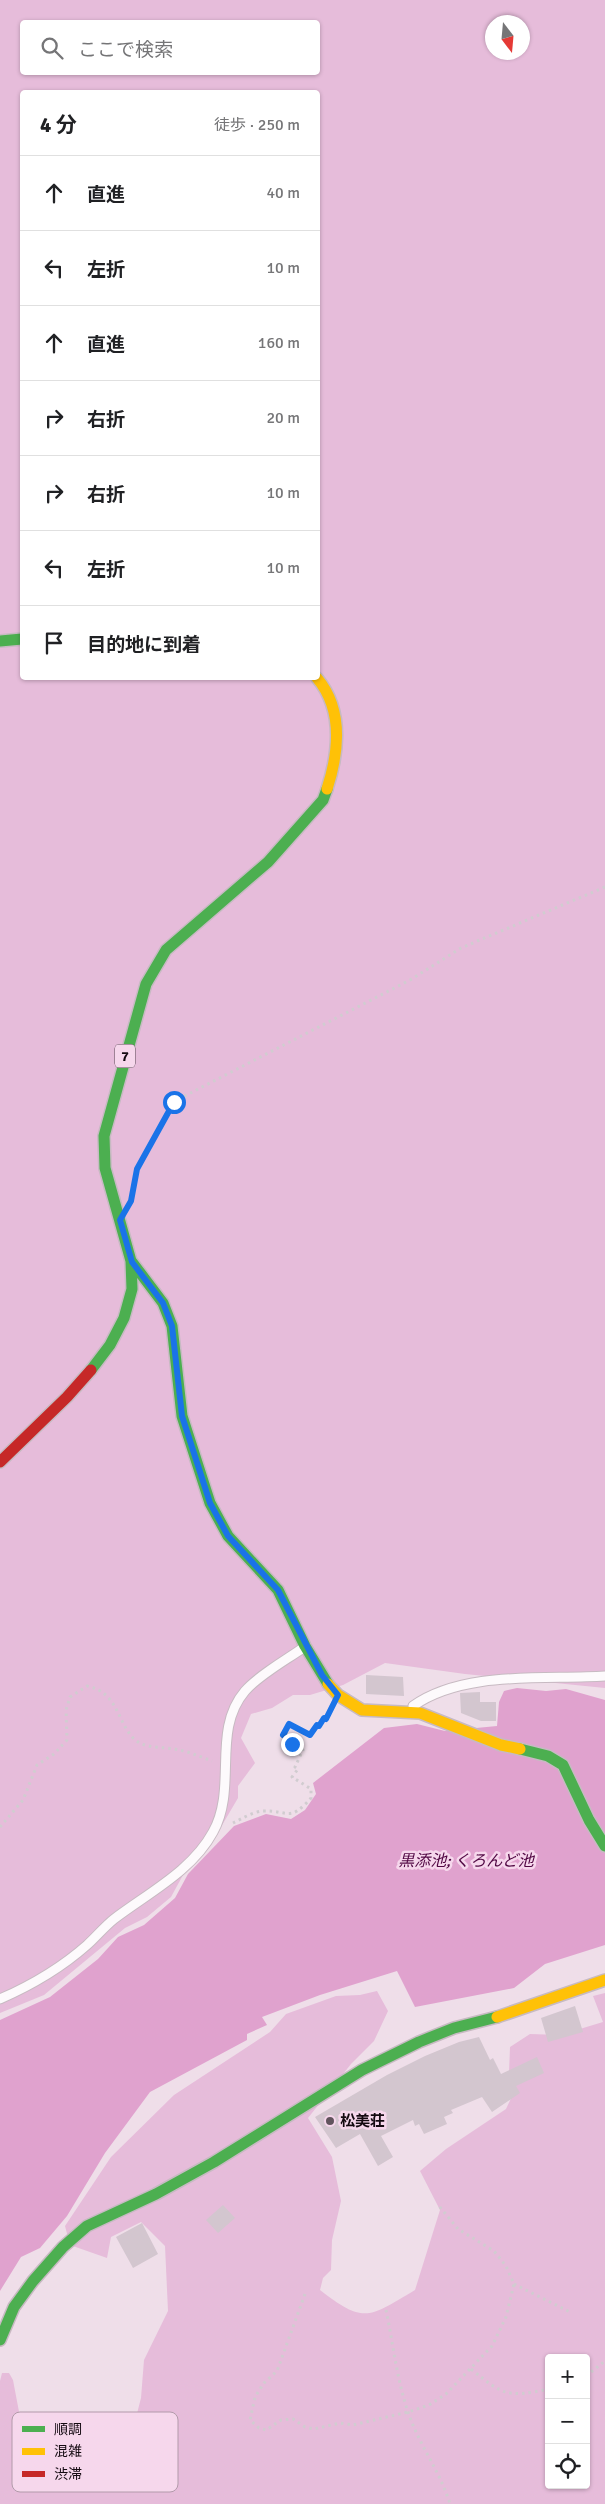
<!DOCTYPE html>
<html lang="ja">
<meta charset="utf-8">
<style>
body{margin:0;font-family:Signika,"Noto Sans JP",sans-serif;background:#f2f2f2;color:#202124}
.controls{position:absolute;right:15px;bottom:15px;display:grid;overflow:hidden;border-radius:5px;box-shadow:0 1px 4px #0004}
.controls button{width:45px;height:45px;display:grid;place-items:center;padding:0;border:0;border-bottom:1px solid #e0e0e0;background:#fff;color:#202124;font:25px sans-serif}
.compass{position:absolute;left:485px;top:15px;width:45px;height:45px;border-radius:50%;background:#fff;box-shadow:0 1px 4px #0004;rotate:164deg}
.stop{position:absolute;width:15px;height:15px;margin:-11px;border:4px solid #1a73e8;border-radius:50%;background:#fff}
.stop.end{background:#1a73e8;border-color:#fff;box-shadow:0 1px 5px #0008}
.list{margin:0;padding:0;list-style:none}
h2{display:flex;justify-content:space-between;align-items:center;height:65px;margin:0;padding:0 20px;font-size:21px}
h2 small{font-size:16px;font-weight:400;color:#757577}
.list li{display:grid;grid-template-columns:32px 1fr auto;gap:15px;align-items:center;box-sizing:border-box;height:75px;padding:0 20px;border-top:1px solid #e0e0e0}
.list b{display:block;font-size:19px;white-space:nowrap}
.list em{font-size:16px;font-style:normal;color:#757577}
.icon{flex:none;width:28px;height:28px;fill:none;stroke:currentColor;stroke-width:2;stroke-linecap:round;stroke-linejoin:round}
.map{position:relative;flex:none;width:605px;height:2504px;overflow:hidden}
.search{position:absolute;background:#fff;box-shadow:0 1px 4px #0004;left:20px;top:20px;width:300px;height:55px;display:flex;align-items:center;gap:12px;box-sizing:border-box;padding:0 18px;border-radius:5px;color:#757577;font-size:19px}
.panel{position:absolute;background:#fff;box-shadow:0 1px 4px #0004;left:20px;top:90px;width:300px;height:590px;border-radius:5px}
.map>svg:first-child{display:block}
.green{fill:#e6bcda;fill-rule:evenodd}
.water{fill:#e0a2ce}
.building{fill:#d3c6cf}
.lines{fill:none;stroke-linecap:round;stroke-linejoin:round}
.lane-casing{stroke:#c7bac2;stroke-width:11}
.fast-casing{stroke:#c7bac2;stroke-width:14}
.slow-casing{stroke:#c7bac2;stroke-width:14}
.jam-casing{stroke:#c7bac2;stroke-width:14}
.path{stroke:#d1ccd0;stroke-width:3;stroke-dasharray:2.5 4;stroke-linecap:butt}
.lane{stroke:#fdfafc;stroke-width:9}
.fast{stroke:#4caf50;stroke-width:11}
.slow{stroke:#ffc107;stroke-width:11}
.jam{stroke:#c62828;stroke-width:11}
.route{stroke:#1a73e8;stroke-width:6}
.poi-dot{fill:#61545d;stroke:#f6d7ec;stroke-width:2}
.labels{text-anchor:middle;stroke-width:5;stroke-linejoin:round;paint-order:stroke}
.shield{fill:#f6d7ec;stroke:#584853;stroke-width:1}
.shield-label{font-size:14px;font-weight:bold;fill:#140a11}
.poi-label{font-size:15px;font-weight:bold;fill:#140a11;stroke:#f6d7ec;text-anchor:start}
.water-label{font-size:16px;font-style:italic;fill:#510743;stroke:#f6d7ec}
.key{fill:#f6d7ec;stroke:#b29aaa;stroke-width:1}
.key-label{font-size:14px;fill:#140a11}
</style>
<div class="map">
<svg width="605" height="2504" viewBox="0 0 605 2504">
<rect width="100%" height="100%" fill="#efdee9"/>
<!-- green -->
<path class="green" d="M0,0H605V1688L465,1674L385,1663L343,1685L310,1695H293L272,1708L251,1714L241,1738L255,1763L238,1786V1798L208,1849L183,1875L171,1897L147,1917L125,1928L44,1995L0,2013ZM22,22H318V72H22ZM492,22H522V52H492ZM22,92H318V678H22Z
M377,1991L388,2011L374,2041L351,2064L308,2118L332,2157L341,2201L332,2240L331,2270L323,2278L320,2290C365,2325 369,2317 415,2290L440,2210L420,2171L446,2149L506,2109L515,2090L509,2073L510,2047L530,2034L560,2035L603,2022L593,1996L605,1993V2504H0V2381L2,2373H9L13,2380L20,2417L41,2440L57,2470L103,2485L131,2437L141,2398L144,2360L168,2311L165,2246L141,2222L111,2237L107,2258L70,2245L65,2226L111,2157L174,2095L270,2032L286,2014L336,1996L360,1995ZM549,2358H586V2485H549Z"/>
<!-- water -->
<path class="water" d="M517,1688L546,1691L566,1689L605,1700V1945L545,1964L514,1988L415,2007L397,1971L320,1995L262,2017L267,2025L247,2034V2040L150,2092L105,2153L67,2216L40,2248L21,2257L0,2291V2020L50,1997L98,1959L118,1937L144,1925L175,1898L188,1874L234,1826L266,1814L291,1819L305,1810L316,1794L313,1783L384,1728L417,1724L445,1731L497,1726L499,1702L504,1691Z"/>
<!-- building -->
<path class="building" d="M366,1675L403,1677L404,1696L366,1694Z
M480,1692V1702H496V1721H481L461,1713L460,1693Z
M575,2006L583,2032L548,2042L541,2018Z
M479,2037L490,2060L493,2058L501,2074L537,2057L544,2073L516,2086L520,2093L492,2112L482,2097L451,2110L453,2113L444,2117L447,2124L424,2134L419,2124L415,2126L413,2120L381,2136L393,2157L378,2166L360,2134L336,2148L315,2117L387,2075L425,2056L459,2042Z
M223,2205L235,2218L218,2233L206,2220Z
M142,2223L158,2254L133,2268L116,2237Z"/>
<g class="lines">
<!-- lane casing -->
<g class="lane-casing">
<path id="lane" d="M413,1706C464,1670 545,1680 605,1676
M0,1999C32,1985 61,1968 87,1945C96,1937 104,1927 114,1919C148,1893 192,1871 213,1832C238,1787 211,1731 245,1691C259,1675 286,1660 303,1648"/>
</g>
<!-- fast casing -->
<g class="fast-casing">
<path id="fast" d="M0,641L22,639
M132,1262L163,1303L172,1326L182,1416L210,1503L228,1536L278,1590L305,1646L328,1684
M91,1370L110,1345L124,1318L132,1289L131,1261L105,1168L104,1136L146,984L166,950L268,862L323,800L327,789
M520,1749L548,1756L563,1765L589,1820L605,1846
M0,2340L14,2307L33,2281L63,2247L87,2226L156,2194L214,2162L362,2070L419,2042L454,2028L497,2017"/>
</g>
<!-- slow casing -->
<g class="slow-casing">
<path id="slow" d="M317,678C344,710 339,752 327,789
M328,1684L338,1695L362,1710L420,1713L501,1745L520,1749
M497,2017L605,1980"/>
</g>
<!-- jam casing -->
<g class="jam-casing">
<path id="jam" d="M0,1462L67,1397L91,1370"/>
</g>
<!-- path -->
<path class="path" d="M134,1184L137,1169L173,1102L410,980L461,948L605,887
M233,1823C241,1819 253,1812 262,1811C289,1810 289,1823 311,1798V1789L292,1777L298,1769L295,1767L303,1750L283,1735L289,1724L310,1735L317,1725L319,1726L328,1715
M0,1827L23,1800L37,1765L54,1754L67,1740L66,1710L70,1697L87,1686C118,1692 117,1722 134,1739C147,1750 164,1746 179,1750C190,1752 201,1757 212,1761
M514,2284L572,2313
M305,2294L277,2371L264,2383L255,2397L250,2420L259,2428L266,2430L281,2420L293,2419L305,2427L314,2429L340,2423L353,2425L408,2412L429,2405L446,2394L492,2346L506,2317L514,2284L506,2266L494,2251L458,2229L439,2206
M386,2310C393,2343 397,2380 408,2412C419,2445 440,2471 450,2504
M471,2369C503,2395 507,2398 549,2389
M586,2376L605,2361"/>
<!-- lane -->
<use href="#lane" class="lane"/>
<!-- fast -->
<use href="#fast" class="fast"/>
<!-- slow -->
<use href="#slow" class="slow"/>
<!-- jam -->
<use href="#jam" class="jam"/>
</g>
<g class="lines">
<!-- route -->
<path class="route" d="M174,1102L137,1169L131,1201L120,1220L132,1262L163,1303L172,1326L182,1416L210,1503L228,1536L278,1590L322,1675L338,1695L326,1719L324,1718L319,1726L317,1725L310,1735L289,1724L283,1735L294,1741L292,1744"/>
</g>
<!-- markers -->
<circle class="poi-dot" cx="330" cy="2121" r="5"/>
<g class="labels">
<!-- shield labels -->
<rect class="shield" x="115" y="1044.5" width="20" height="23" rx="4"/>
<g class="shield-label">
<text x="125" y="1061">7</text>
</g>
<!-- poi labels -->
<g class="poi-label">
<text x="340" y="2126">松美荘</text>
</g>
<!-- water labels -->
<g class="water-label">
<text x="466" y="1866">黒添池; くろんど池</text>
</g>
</g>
<!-- legend -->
<rect x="12" y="2412" width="166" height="80" rx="8" class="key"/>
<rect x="22" y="2426" width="23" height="6" fill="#4caf50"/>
<rect x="22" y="2448" width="23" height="7" fill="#ffc107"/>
<rect x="22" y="2471" width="23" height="6" fill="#c62828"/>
<g class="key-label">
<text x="54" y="2434">順調</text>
<text x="54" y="2456">混雑</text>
<text x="54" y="2479">渋滞</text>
</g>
</svg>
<div class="controls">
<button>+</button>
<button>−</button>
<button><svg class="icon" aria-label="locate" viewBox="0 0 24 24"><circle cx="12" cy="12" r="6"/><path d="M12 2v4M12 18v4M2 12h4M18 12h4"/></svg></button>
</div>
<svg class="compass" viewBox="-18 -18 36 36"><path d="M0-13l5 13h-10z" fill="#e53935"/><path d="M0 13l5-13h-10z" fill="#757577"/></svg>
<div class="stop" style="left:174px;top:1102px"></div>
<div class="stop end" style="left:292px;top:1744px"></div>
<div class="search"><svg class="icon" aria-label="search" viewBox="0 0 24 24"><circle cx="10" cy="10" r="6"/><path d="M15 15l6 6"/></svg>ここで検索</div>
<section class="panel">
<h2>4 分<small>徒歩 · 250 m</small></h2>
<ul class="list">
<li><svg class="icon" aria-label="ahead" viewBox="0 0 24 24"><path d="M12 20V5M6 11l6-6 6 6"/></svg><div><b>直進</b></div><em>40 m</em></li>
<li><svg class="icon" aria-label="left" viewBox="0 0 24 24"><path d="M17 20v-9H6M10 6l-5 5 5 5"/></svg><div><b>左折</b></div><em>10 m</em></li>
<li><svg class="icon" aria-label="ahead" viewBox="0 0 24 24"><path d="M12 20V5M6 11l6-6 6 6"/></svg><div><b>直進</b></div><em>160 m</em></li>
<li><svg class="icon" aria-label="right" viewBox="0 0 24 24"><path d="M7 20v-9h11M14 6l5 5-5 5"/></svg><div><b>右折</b></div><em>20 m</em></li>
<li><svg class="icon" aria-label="right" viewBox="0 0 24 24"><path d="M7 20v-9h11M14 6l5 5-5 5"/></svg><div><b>右折</b></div><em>10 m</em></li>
<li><svg class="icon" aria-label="left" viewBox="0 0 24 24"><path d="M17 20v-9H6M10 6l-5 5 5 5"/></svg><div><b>左折</b></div><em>10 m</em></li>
<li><svg class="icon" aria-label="arrive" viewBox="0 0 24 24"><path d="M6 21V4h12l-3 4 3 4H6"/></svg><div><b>目的地に到着</b></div></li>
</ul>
</section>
</div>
